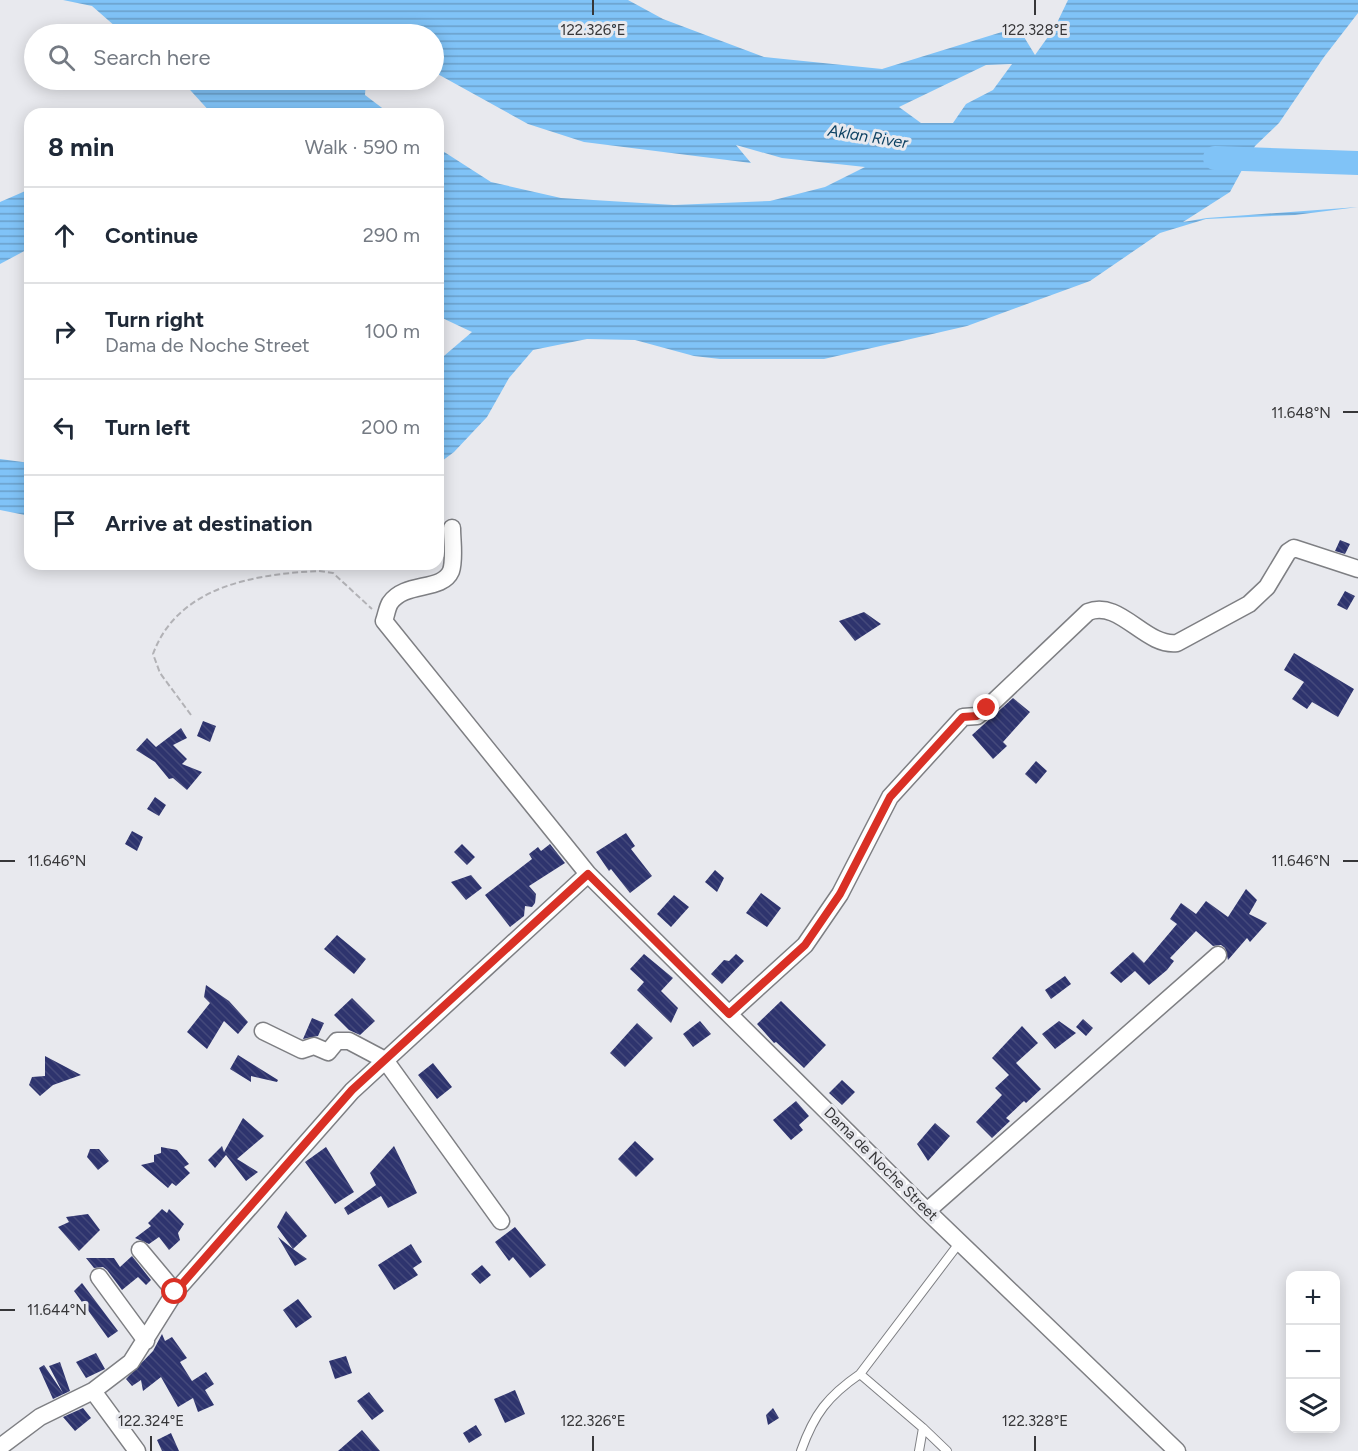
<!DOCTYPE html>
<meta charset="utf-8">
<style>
body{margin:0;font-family:Figtree,sans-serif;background:#f6f6f7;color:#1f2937}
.controls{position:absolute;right:18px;bottom:18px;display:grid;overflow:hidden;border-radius:12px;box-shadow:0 3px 15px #0003}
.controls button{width:54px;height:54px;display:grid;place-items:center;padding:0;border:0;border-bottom:2px solid #e0e1e3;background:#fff;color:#1f2937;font:30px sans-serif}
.stop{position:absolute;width:18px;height:18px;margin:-14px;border:4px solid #d93025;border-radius:50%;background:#fff}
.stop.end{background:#d93025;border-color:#fff;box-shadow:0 2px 6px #0008}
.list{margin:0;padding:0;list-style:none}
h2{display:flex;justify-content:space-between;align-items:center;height:78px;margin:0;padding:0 24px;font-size:26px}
h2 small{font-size:20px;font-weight:400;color:#747a83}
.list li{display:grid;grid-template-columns:39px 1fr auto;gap:18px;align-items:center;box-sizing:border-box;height:96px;padding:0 24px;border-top:2px solid #e0e1e3}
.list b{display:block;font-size:22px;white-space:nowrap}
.list p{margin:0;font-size:20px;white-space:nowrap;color:#747a83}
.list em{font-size:20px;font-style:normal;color:#747a83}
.icon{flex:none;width:33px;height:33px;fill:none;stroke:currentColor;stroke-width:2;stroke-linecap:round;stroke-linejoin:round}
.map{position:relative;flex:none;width:1358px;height:1451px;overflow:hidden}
.search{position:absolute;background:#fff;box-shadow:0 3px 15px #0003;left:24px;top:24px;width:420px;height:66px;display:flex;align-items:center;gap:15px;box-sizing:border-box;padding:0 21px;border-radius:33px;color:#747a83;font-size:22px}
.panel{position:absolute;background:#fff;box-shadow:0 3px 15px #0003;left:24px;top:108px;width:420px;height:462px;border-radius:18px}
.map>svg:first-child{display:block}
.water{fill:url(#water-rules);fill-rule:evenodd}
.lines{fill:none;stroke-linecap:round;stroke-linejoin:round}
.river{stroke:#80c3f7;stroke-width:24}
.building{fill:url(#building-back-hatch)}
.lane-casing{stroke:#7e7f83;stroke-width:10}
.street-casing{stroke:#7e7f83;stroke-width:19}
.path{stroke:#b2b2b6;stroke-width:2;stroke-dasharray:6 3;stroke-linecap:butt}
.lane{stroke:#fff;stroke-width:8}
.street{stroke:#fff;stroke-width:16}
.route{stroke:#d93025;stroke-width:8}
.ticks{fill:none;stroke:#373739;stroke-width:2}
.labels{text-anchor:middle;stroke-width:6;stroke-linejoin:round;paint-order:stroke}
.street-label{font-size:15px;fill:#373739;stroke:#e8e9ee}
.water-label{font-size:16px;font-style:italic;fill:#0c4162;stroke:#e8e9ee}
.ticks-label{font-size:15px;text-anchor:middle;fill:#373739;stroke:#e8e9ee;stroke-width:6;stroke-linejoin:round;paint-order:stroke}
</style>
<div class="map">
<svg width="1358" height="1451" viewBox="0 0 1358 1451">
<defs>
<pattern id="water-rules" width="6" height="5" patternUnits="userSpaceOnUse" patternTransform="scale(1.5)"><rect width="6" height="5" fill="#80c3f7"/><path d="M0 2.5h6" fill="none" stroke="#6a9fc9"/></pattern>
<pattern id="building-back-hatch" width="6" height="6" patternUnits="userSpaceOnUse" patternTransform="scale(1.5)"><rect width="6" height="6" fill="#2e346e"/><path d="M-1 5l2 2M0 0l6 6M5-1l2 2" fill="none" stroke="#44497b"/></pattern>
</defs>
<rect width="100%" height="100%" fill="#e8e9ee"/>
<!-- water -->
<path class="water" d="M63,0H628L663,19L764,57L882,69L1018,27L1035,55L1055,27L1068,0H1358V13L1324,57L1279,123L1255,146L1230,192L1183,222L1207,218L1358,207L1295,215L1206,219L1160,233L1090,281L967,326L824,359H720L694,356L635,340L587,339L533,350L509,378L487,417L454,452L438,464V361L472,332L438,316V148L491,182L561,198L674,205L770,201L825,187L865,167L782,158L736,145L751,163L584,142L528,124L434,72V34H124L92,6ZM1012,64L993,90L966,104L953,123H921L899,107L986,65Z
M181,80H366L365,95L390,114H212Z
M30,189V248L0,264V202Z
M0,459L30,463V516L0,510Z"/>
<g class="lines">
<!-- river -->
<path class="river" d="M1215,158L1358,163"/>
</g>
<!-- building -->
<path class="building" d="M1340,540L1350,544L1345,554L1335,551Z
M1345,591L1355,596L1347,610L1337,605Z
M864,612L881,624L855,641L839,621Z
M1294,653L1354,689L1338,717L1312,702L1307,709L1292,699L1304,682L1284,670Z
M1013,698L1030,712L1003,742L1007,746L993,759L972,735Z
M203,721L216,726L210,742L197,736Z
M181,728L187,738L173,745L187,759L182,764L202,772L187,790L173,778L169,779L155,762L136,750L147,738L156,747Z
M1036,761L1047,771L1036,784L1025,774Z
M155,797L166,805L159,816L147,809Z
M132,831L143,837L137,851L125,844Z
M626,833L635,846L631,849L652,876L630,893L611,869L609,871L596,852Z
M462,844L475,857L467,865L454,852Z
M550,844L565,863L529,886L536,894L535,903L532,907L525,906L524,916L510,927L485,895L532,859L529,854L538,847L541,851Z
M715,870L724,878L717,892L705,882Z
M471,875L482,888L466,900L451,882Z
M1246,889L1257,900L1249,914L1267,923L1250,942L1247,938L1228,960L1225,948L1221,945L1213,946L1196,931L1170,958L1174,961L1167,970L1149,985L1135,971L1121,983L1110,973L1133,952L1144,963L1177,924L1170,919L1181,903L1196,914L1206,901L1228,917Z
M761,893L781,908L767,927L746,913Z
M674,895L689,907L671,927L657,914Z
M337,935L366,959L354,974L324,949Z
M644,954L673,978L661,991L678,1008L671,1023L637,990L644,982L630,969Z
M736,954L744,961L722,984L711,974L724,960L729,961Z
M1065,976L1071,984L1051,999L1045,990Z
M206,985L229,1001L248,1022L238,1034L224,1021L207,1049L187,1032L210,1003L204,997Z
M352,998L375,1021L360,1035L349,1030L334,1015Z
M781,1001L826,1045L804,1068L776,1042L774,1043L757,1024Z
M312,1018L324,1023L318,1036L303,1039Z
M1083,1019L1093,1028L1086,1036L1076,1027Z
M700,1021L711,1034L693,1047L683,1034Z
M1059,1021L1076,1033L1055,1049L1042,1034Z
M637,1023L653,1038L625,1067L610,1053Z
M1022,1026L1038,1043L1016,1063L1041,1089L1026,1103L1024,1101L1006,1118L1010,1121L992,1138L976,1122L1002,1095L995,1088L1009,1075L992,1058Z
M238,1055L278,1080L277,1082L251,1076V1082L230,1069Z
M45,1056L81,1075L53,1085L40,1096L29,1085L32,1077L45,1076Z
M433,1063L452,1087L437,1099L418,1075Z
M842,1080L855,1092L842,1105L829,1093Z
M796,1101L809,1116L799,1125L803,1130L791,1140L773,1120Z
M243,1118L264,1136L237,1159L258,1172L246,1181L226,1155L215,1168L208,1160L222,1146L224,1152Z
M935,1123L950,1136L928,1161L917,1144Z
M635,1141L654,1159L636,1177L618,1159Z
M394,1146L417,1193L388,1208L381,1196L348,1215L344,1208L376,1185L370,1173Z
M161,1147L177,1150L189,1164L184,1167L190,1173L176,1186L172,1183L168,1188L141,1165L154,1162V1155L161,1153Z
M326,1147L354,1192L335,1204L305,1162Z
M90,1149H99L109,1161L98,1170L87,1157Z
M162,1209L167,1213L169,1209L184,1224L178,1233L180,1240L169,1250L159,1237L149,1244L135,1238L151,1226L148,1223Z
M286,1211L307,1236L293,1249L277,1227Z
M88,1214L100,1230L79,1251L58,1227L69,1222L66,1217Z
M515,1227L546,1265L530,1278L513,1257L509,1261L495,1242Z
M278,1237L293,1249L307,1259L295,1266Z
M411,1244L422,1262L413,1268L418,1275L394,1290L378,1265Z
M132,1256L151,1280L146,1285L138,1277L122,1290L107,1270L103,1267L94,1268L86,1258H114L120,1267Z
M482,1265L491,1275L480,1284L471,1274Z
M82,1283L118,1331L108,1338L74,1291Z
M298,1299L312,1317L296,1328L283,1310Z
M162,1334L165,1341L172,1337L187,1358L180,1362L192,1381L206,1372L214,1384L205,1390L214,1405L198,1412L193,1398L178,1407L161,1377L143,1391L141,1380L132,1386L126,1379L153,1351Z
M96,1353L105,1369L86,1378L76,1362Z
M346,1356L352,1373L335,1379L329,1361Z
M60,1362L70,1391L53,1399L39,1368L44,1365L63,1393L49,1366Z
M515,1390L525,1414L505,1423L494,1399Z
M369,1392L384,1411L372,1420L357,1401Z
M83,1408L91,1418L75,1431L63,1417Z
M773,1408L779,1418L768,1425L766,1415Z
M476,1425L482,1435L469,1443L463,1433Z
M362,1430L380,1451H338Z
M171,1433L179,1451H162L157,1440Z"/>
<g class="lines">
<!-- lane casing -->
<g class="lane-casing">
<path id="lane" d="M801,1451C814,1414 828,1396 860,1374
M919,1451L923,1428
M947,1451L923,1428L860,1374L960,1242"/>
</g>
<!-- street casing -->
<g class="street-casing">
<path id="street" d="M452,528C452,541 455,559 451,571C442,592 405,581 390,603C387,608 386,616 384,621L588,874L927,1211L1177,1451
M729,1014L805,945L840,894L890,797L963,717L977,716L987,708L1088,612C1120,599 1145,647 1177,643L1249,604L1267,587L1288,552L1294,548L1358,569
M263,1031L302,1050L314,1046L328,1052L337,1041H349L385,1060L501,1221
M927,1211L1218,955
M140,1250L175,1292
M99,1277L146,1341
M93,1391L137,1451
M0,1447L40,1417L93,1391L131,1362L175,1292L352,1091L588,874"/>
</g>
<!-- path -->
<path class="path" d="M191,715L160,673L153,654C178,586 255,574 319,571L333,573L372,609"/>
<!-- lane -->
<use href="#lane" class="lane"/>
<!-- street -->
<use href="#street" class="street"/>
</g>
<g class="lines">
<!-- route -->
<path class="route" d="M175,1292L352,1090L588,874L729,1014L805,945L840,894L890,797L963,717L977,716L987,708"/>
</g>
<!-- ticks -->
<path class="ticks" d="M593,0V15M1035,0V15M1343,412H1358M0,861H15M1343,861H1358M0,1310H15M151,1436V1451M593,1436V1451M1035,1436V1451"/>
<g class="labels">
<!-- street labels -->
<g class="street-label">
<text transform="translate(881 1164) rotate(45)" y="5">Dama de Noche Street</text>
</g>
<!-- water labels -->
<g class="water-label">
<text transform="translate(868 136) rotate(9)" y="6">Aklan River</text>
</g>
</g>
<g class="ticks-label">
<text x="593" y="35">122.326°E</text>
<text x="1035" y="35">122.328°E</text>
<text x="1301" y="418">11.648°N</text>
<text x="57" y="866">11.646°N</text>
<text x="1301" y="866">11.646°N</text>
<text x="57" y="1315">11.644°N</text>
<text x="151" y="1426">122.324°E</text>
<text x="593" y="1426">122.326°E</text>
<text x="1035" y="1426">122.328°E</text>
</g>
</svg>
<div class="controls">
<button>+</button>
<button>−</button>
<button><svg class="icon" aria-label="layers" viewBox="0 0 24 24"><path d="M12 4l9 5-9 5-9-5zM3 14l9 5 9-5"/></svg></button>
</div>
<div class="stop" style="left:175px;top:1292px"></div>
<div class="stop end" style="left:987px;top:708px"></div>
<div class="search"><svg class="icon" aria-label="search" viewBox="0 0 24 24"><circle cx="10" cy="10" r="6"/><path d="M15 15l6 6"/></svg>Search here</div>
<section class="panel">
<h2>8 min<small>Walk · 590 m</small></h2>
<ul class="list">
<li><svg class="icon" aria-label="ahead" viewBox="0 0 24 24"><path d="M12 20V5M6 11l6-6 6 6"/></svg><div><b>Continue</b></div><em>290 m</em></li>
<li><svg class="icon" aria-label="right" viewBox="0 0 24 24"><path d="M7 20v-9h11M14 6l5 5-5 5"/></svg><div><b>Turn right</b><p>Dama de Noche Street</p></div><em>100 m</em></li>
<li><svg class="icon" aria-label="left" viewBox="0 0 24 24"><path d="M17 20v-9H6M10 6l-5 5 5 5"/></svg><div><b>Turn left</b></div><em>200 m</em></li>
<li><svg class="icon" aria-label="arrive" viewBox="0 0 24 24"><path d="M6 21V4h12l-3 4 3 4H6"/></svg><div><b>Arrive at destination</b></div></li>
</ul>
</section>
</div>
